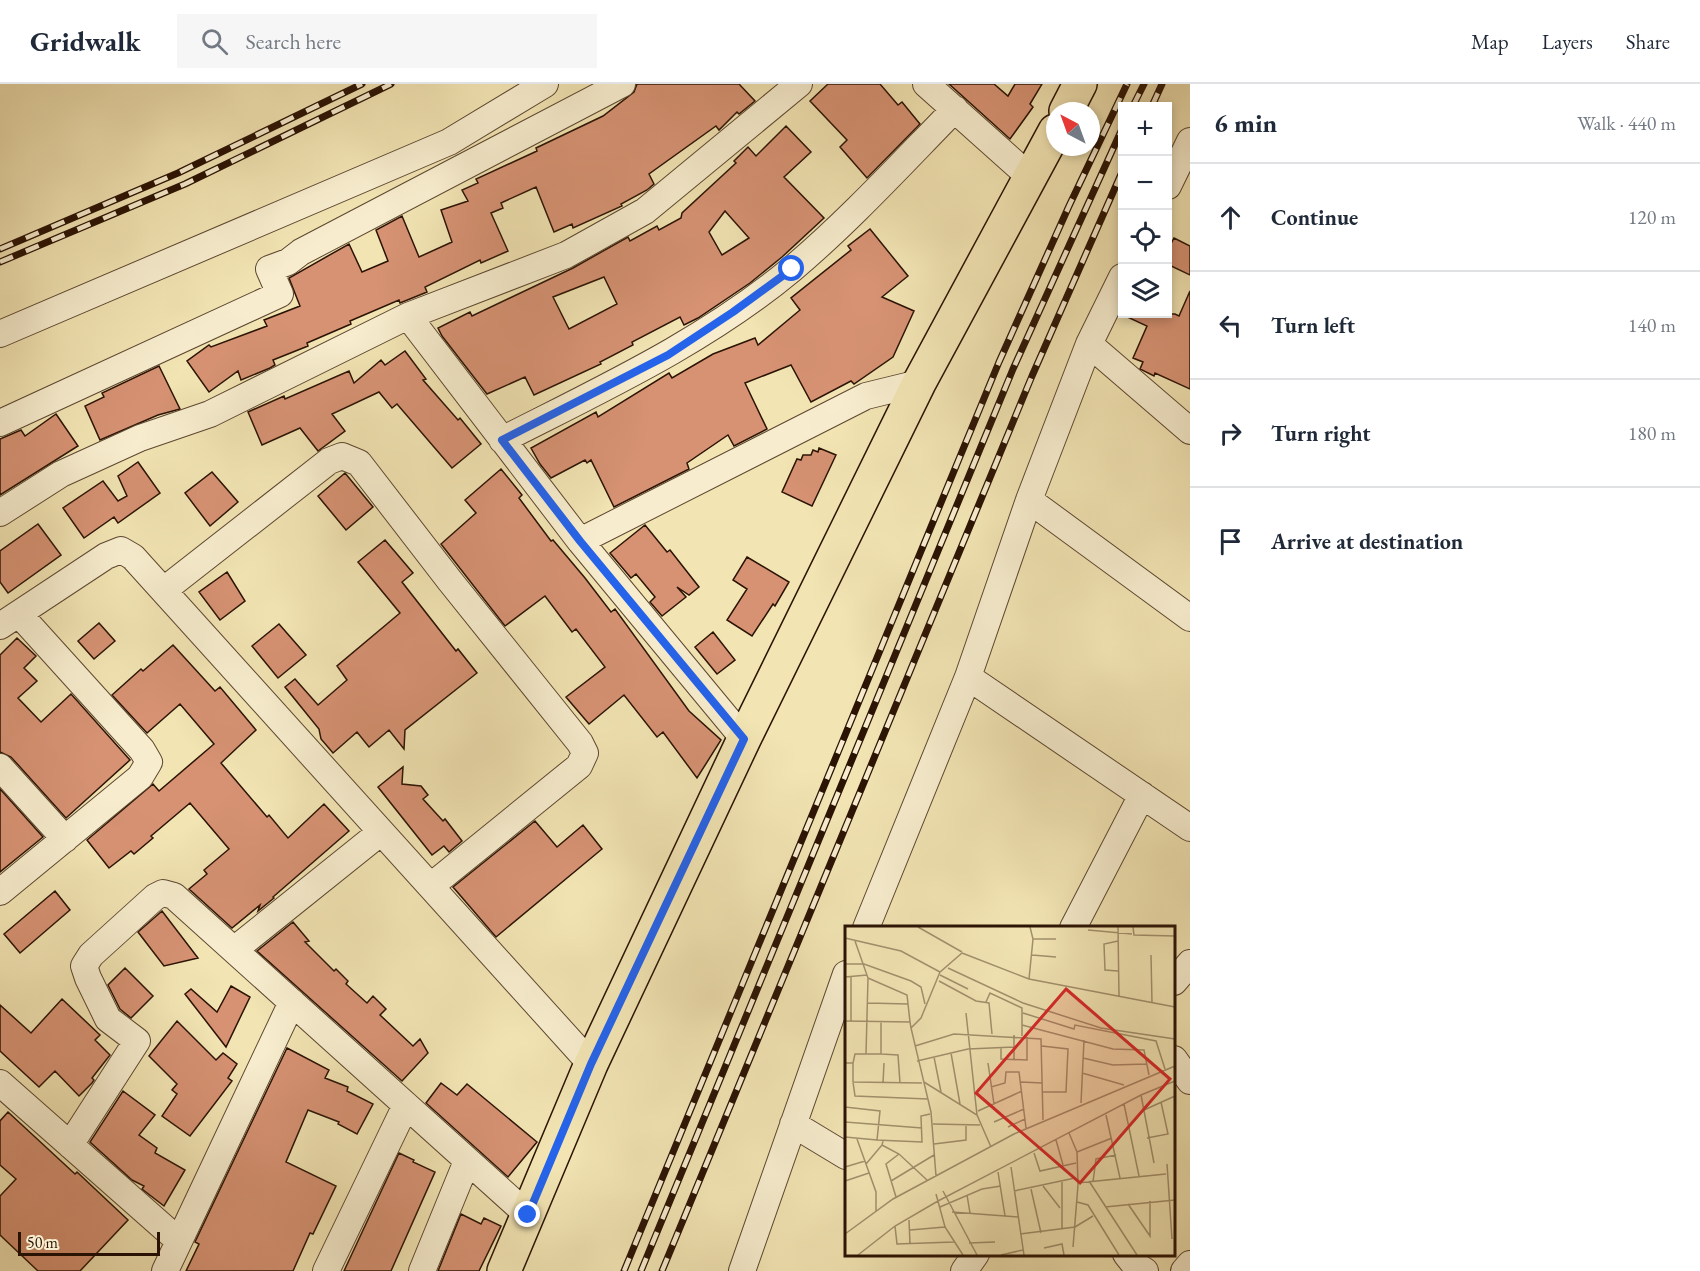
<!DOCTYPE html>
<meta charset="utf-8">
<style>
body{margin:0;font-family:"EB Garamond",serif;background:#f6f6f7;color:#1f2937}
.controls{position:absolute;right:18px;top:18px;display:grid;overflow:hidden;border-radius:0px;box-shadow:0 3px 9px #0003}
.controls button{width:54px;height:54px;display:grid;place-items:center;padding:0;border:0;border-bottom:2px solid #e0e1e3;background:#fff;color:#1f2937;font:30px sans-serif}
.compass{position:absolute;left:1046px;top:18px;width:54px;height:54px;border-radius:50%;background:#fff;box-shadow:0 3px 9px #0003;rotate:319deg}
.scale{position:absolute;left:18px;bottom:15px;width:142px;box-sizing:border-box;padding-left:6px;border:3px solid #2b1304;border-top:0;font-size:16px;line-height:21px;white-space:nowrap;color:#2b1304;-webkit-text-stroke:4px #f7edce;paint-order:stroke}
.stop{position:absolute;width:18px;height:18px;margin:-14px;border:4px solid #2563eb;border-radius:50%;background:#fff}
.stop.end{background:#2563eb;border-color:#fff;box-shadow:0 2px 6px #0008}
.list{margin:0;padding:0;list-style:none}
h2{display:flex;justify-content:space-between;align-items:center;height:78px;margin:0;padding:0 24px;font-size:26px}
h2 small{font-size:20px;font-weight:400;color:#747a83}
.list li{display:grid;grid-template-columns:39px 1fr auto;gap:18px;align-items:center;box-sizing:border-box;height:108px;padding:0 24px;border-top:2px solid #e0e1e3}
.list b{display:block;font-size:22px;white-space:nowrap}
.list em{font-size:20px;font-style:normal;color:#747a83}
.icon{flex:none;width:33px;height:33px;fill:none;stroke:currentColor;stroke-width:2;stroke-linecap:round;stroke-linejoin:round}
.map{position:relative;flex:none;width:1190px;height:1187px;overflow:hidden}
header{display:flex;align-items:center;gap:36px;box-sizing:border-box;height:84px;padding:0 30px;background:#fff;border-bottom:2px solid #e0e1e3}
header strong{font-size:28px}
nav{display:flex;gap:33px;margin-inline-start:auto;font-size:21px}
.search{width:420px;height:54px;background:#f6f6f7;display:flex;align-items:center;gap:15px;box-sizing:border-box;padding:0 21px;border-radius:0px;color:#747a83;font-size:22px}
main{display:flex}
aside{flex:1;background:#fff}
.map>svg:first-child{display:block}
.building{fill:#d69273;stroke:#2b1304;stroke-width:1.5;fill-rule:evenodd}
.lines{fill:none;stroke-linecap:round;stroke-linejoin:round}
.minor-casing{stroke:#5d4730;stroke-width:28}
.major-casing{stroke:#2b1304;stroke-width:36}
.minor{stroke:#f7edce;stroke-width:26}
.major{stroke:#f2e4b3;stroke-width:33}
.rail-casing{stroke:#2b1304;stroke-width:7}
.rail{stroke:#f7edce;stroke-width:4.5;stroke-dasharray:14;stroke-linecap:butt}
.route{stroke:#2563eb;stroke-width:8}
.inset-road{fill:none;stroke:#a2906d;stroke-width:1.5}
.view{fill:#d62828;fill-opacity:0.15;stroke:#d62828;stroke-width:3}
.inset-edge{fill:none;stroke:#2b1304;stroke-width:3}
</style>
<header>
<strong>Gridwalk</strong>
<div class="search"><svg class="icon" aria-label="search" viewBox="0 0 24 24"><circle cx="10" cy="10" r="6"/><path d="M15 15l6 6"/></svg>Search here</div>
<nav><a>Map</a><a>Layers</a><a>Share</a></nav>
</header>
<main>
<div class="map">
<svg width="1190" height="1187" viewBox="0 0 1190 1187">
<rect width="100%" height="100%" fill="#f2e4b3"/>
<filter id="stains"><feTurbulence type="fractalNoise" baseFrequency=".00333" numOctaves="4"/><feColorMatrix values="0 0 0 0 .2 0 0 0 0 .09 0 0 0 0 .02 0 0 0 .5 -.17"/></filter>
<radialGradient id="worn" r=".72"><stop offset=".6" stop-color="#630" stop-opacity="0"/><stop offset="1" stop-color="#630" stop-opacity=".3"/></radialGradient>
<!-- building -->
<path class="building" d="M637,0H739L755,17L739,30L737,28L719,46L716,42L649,90L654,100L647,106L621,120L622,122L573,144L572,140L554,148L536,103L501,119L503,124L491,129L508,167L481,179L480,176L425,203L427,208L400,219L399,216L350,237L351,240L307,259L308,262L273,276L275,281L270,284L241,296L238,287L209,308L187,277L209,261L211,263L267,242L264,236L300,222L289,194L349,160L362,188L388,177L376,146L402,132L419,173L452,158L441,126L468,117L462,106L478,99L476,95L537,67L536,64L603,32L634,8Z
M828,0H880L898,21L902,18L920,40L867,94L840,63L847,56L810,17Z
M949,0H994L1008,12L1015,0H1042L1030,20L1033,23L1010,55Z
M786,42L811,68L784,93L824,134L782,173L750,199L698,234L684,241L680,233L632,258L633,261L600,278L601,280L534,311L525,293L487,310L442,252L438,244L470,228L472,232L573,184L628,153L630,157L657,142L659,146L681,134L682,129L736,79L734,77L748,63L756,72ZM725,127L749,154L722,171L709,148ZM604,193L617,220L569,245L553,213Z
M870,145L908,192L882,213L914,227L893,273L854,300L851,297L811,318L791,281L745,299L767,345L734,362L728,351L687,379L689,385L614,423L591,376L587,379L585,376L551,394L540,380L531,364L596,328L598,333L669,289L672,294L713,270L755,254L758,261L800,226L791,214L851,166L848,162Z
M1174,154L1190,162V191L1167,180V167Z
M1190,207V305L1155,289L1154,292L1140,285L1143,278L1133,274L1147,242L1121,230H1175L1179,232Z
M405,267L426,295L423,296L458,336L460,334L481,360L452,384L397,320L392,324L379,308L332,330L345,347L318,367L300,344L262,361L248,328L284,312L285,315L349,287L354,299L381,276L385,281Z
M159,282L180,325L158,331L100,356L85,322L104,313L102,309Z
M56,330L78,362L0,411V355L21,346L25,352Z
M819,364L836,371L812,422L782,408L797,375L801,376L803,371H811L813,366L818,368Z
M138,378L160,409L118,439L114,433L84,454L63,424L103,397L118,417L127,412L118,392Z
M501,385L522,411L519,414L551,457L553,456L585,494L611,528L615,525L689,627L721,656L697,694L663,648L657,653L624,611L589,640L566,613L605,583L576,545L572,548L545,512L505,542L441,460L476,429L465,416Z
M212,388L238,418L210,442L185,409Z
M345,389L373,423L346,446L318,412Z
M38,440L61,471L8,509L0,498V467Z
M645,441L667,468L670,466L699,503L689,511L677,503L686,513L662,532L650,518L655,513L636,490L631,494L610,469Z
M385,456L413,489L402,498L456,567L458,565L477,589L405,646L404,665L389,646L369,663L357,648L333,669L321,655L319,645L285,603L295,595L318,621L347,596L337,582L400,529L358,478Z
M747,473L789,498L775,522L773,520L752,552L727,536L747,505L733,496Z
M227,488L245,517L220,536L199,508Z
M99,539L115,557L94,575L78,557Z
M279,540L306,571L278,594L252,562Z
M713,548L735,576L717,590L695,563Z
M17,554L36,572L24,584L37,597L18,614L41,638L71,610L130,676L66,734L11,673L0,668V571Z
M173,561L215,607L220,603L256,646L221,679L267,733L269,731L288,754L324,720L349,747L273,813L274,814L258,827L260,821L232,844L189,805L207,790L204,786L229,765L190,719L151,752L153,754L134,770L131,767L109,784L87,756L153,700L159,707L214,660L180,620L147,649L112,611L141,585L143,587Z
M403,683L402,700L421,702L428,711L423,715L443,737L445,735L462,757L449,768L444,762L432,771L378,703Z
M0,705L43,753L0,788Z
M535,737L557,763L583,741L602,765L496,853L453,803Z
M55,807L70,826L20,869L4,850Z
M162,827L198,874L164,882L138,848Z
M293,838L309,857L305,858L334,887L336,885L348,897L346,900L367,919L373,912L386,925L380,931L413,962L420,955L428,969L402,997L257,867Z
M125,884L153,912L131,934L120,925L108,901Z
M231,902L250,913L226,963L185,910L191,905L217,928Z
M62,915L100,951L95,956L110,971L92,994L94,996L92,999L79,1012L55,987L39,1003L0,967V921L31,949Z
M177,937L216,976L223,969L237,980L228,994L232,997L190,1052L162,1032L177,1010L172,1006L177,1000L149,972Z
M287,964L329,986L325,994L348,1003L347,1007L373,1020L357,1050L338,1040L339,1038L308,1026L286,1078L336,1102L313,1150L310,1149L293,1187H186L199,1160L195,1158Z
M441,999L457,1011L467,1000L537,1058L508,1093L426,1019Z
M123,1007L155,1031L139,1051L157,1064L155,1069L185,1086L164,1122L142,1105L144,1102L132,1096L90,1058Z
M8,1028L75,1090L77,1088L128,1136L80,1187H38L0,1151V1112L16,1095L0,1081V1037Z
M399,1069L414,1076L413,1078L435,1088L391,1187H344Z
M461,1130L481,1140L484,1134L501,1142L479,1187H438Z"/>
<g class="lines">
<!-- minor casing -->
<g class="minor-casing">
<path id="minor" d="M926,0L1030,93
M1168,102L1190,57
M408,232L580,457L744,655
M0,250L449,58L545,0
M1089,260L1190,347
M0,339L280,210L269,185L288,178L301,168L622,0
M502,356C602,305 706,257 792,185C850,136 902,79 955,25
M1029,416L1190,534
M0,429L61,390L140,354L210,330L408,232L566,171L645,127L799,0
M580,457L866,312L919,299
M164,506L329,377L342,372L359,379L450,497L580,659L585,669L579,682L431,802
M0,542L106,472L121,466L133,473L591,980
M968,593L1190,744
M0,683L65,755
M0,808L140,693L149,678L142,666L19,530
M866,844L968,593L1029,416L1089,260L1122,193
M1073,844L1142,711
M234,866L381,748
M1174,898L1190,879
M1174,975L1190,997
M0,999L179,1157
M793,1040L846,1072
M70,1061L137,957L108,935L88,894L84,882L91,871L155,813L163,809L174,812L528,1131
M1126,1170L1134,1180L1145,1187
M165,1187L292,918
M326,1187L406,1021
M422,1187L467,1077
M742,1187L846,890
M964,1187L976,1170
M1184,1187L1190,1180"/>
</g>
<!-- major casing -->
<g class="major-casing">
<path id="major" d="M1066,27L1080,0
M504,1187L591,980L744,655L919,299L1055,47"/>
</g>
<!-- minor -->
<use href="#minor" class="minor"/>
<!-- major -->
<use href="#major" class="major"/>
<!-- rail casing -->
<g class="rail-casing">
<path id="rail" d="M1133,22L1144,0
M1152,22L1162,0
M0,165L178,89L362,0
M0,178L185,100L391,0
M624,1187L999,278L1069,122L1127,0
M641,1187L1013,285L1122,45
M662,1187L1032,292L1122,88"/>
</g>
<!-- rail -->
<use href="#rail" class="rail"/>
</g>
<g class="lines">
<!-- route -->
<path class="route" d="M528,1131L591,980L744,655L580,457L502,356L668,271L733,228L792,185"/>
</g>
<!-- overview -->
<g transform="translate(845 842)">
<rect width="330" height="330" fill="#f2e4b3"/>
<path class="inset-road" d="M73,1L117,26M273,1L274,70M288,1L289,9L330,10M243,4L287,8M0,12L56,25L95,46L117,27M188,13H211M10,15L23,52L21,128M273,15L259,18L260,44L273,45M117,27L184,53L330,81M187,29L211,31M306,29L307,77M0,38H19L66,55L76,61L80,78M103,42L178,77L256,102L330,113M95,49L123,63M0,51L22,49M23,52L62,69L65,96M184,53L188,13L185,1M94,55L131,75L144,77L147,108M141,76L145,67L177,82V110M22,77L63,78M121,87L132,189M178,87L229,103L230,99L311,115L320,143M0,95L65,96L66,102M6,95V50M177,99L268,123L299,124L304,149M70,120L109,108L196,113L198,194M197,120L223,123L221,166H198M156,122V133L182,134V111M106,127L115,178M36,128L53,129L55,157M89,131L96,166M238,132L268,139L302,138M169,134V109M72,135L123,123L169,121M0,137H8V156L77,157M8,137L10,128H36V96M143,137L149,178M237,147L279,159M8,156L10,170L83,173M79,156L132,189L146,221M176,156L197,157M38,157L39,137M146,161L160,157L161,146H174L181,202M296,169L309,237M236,177L239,114M279,178L294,250M0,181L35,185L32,214L77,216L76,190L85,188M299,184L330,170M133,185L177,165M261,189L275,252M0,196L77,202M149,196L179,183M88,198L135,199M163,201L180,193M224,207L232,226L233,259L228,321M0,211L32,214M302,212L323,208L316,176M12,213L31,266V286M211,214L218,239M38,215L37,219L54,228L82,254M89,218L121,214V200M232,226L267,212M189,227L195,245L231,237M21,238L37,219M322,238L327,313M0,241L20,235M166,241L179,329M153,246L160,290M91,250L86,186L66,102L76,92L95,46M0,255L24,247M46,255L89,229M244,255L292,329M217,256V302M248,256L251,233L271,229M232,257L321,248M198,260L215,282M186,263L196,307M98,265L132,329M169,265L230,252M91,268L100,301L118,329M122,269L125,287M51,271L41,238L54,228M232,276L243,279L274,329M283,278L305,310V275M95,281L137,263L156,260M260,281L330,274M107,286L173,291M64,294L65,318M50,300L52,318L109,316M65,304L100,301M0,308L48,273L169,208L330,140M175,308L230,301L248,290M124,317L150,316M199,322L217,318L219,329M13,329L50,300L93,275L296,169L330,155M156,329L178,324"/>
<path class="view" d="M221,63L325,153L235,257L131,167Z"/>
<rect width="330" height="330" class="inset-edge"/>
</g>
<rect width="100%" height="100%" filter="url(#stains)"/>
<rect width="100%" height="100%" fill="url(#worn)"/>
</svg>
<div class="controls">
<button>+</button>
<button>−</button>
<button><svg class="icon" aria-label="locate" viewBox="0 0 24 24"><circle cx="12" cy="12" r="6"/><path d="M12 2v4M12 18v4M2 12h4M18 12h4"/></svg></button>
<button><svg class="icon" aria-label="layers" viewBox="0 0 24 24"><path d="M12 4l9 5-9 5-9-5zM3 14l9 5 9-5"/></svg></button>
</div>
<svg class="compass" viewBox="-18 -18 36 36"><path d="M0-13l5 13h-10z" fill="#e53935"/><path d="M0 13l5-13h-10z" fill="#747a83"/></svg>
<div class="scale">50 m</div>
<div class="stop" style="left:792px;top:185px"></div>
<div class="stop end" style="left:528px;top:1131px"></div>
</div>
<aside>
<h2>6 min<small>Walk · 440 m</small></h2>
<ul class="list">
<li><svg class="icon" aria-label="ahead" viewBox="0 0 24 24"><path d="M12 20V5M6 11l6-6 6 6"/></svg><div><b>Continue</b></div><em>120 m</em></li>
<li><svg class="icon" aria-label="left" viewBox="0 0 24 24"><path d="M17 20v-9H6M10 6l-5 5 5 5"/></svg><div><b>Turn left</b></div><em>140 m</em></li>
<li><svg class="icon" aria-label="right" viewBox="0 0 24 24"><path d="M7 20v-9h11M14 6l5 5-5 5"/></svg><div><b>Turn right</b></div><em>180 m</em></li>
<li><svg class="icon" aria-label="arrive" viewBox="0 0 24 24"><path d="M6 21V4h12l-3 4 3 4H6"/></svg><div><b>Arrive at destination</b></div></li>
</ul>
</aside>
</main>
